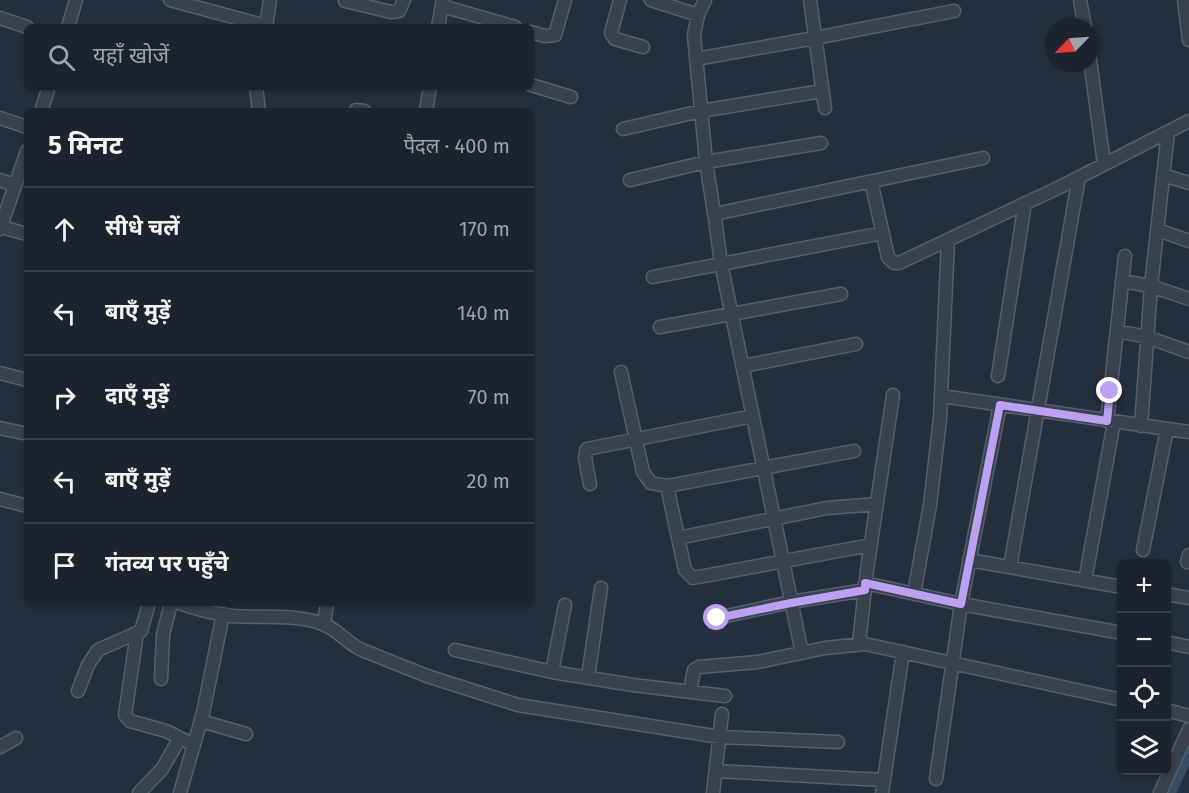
<!DOCTYPE html>
<html lang="hi">
<meta charset="utf-8">
<style>
body{margin:0;font-family:"Fira Sans","Noto Sans Devanagari",sans-serif;background:#282f3a;color:#f1f3f6}
.controls{position:absolute;right:18px;bottom:18px;display:grid;overflow:hidden;border-radius:9px;box-shadow:0 2px 4px #0004}
.controls button{width:54px;height:54px;display:grid;place-items:center;padding:0;border:0;border-bottom:2px solid #39404a;background:#1b232e;color:#f1f3f6;font:30px sans-serif}
.compass{position:absolute;left:1045px;top:18px;width:54px;height:54px;border-radius:50%;background:#1b232e;box-shadow:0 2px 4px #0004;rotate:245deg}
.stop{position:absolute;width:18px;height:18px;margin:-14px;border:4px solid #bca0f2;border-radius:50%;background:#fff}
.stop.end{background:#bca0f2;border-color:#fff;box-shadow:0 2px 6px #0008}
.list{margin:0;padding:0;list-style:none}
h2{display:flex;justify-content:space-between;align-items:center;height:78px;margin:0;padding:0 24px;font-size:26px}
h2 small{font-size:20px;font-weight:400;color:#a0a4aa}
.list li{display:grid;grid-template-columns:39px 1fr auto;gap:18px;align-items:center;box-sizing:border-box;height:84px;padding:0 24px;border-top:2px solid #39404a}
.list b{display:block;font-size:22px;white-space:nowrap}
.list em{font-size:20px;font-style:normal;color:#a0a4aa}
.icon{flex:none;width:33px;height:33px;fill:none;stroke:currentColor;stroke-width:2;stroke-linecap:round;stroke-linejoin:round}
.map{position:relative;flex:none;width:1189px;height:793px;overflow:hidden}
.search{position:absolute;background:#1b232e;box-shadow:0 2px 4px #0004;left:24px;top:24px;width:510px;height:66px;display:flex;align-items:center;gap:15px;box-sizing:border-box;padding:0 21px;border-radius:9px;color:#a0a4aa;font-size:22px}
.panel{position:absolute;background:#1b232e;box-shadow:0 2px 4px #0004;left:24px;top:108px;width:510px;height:498px;border-radius:9px}
.map>svg:first-child{display:block}
.lines{fill:none;stroke-linecap:round;stroke-linejoin:round}
.canal{stroke:#394c67;stroke-width:10}
.minor-casing{stroke:#565f6c;stroke-width:15}
.minor{stroke:#38414e;stroke-width:12}
.route{stroke:#bca0f2;stroke-width:8}
</style>
<div class="map">
<svg width="1189" height="793" viewBox="0 0 1189 793">
<rect width="100%" height="100%" fill="#242f3e"/>
<g class="lines">
<!-- canal -->
<path class="canal" d="M1171,793L1189,753"/>
<!-- minor casing -->
<g class="minor-casing">
<path id="minor" d="M170,0L266,26
M620,0L611,33L615,39L643,47
M651,0L698,15
M705,0L698,15L694,35L706,162L715,219
M810,0L825,108
M1080,0L1085,27
M1184,0L1189,40
M345,1L391,12L399,11L404,0
M442,6L515,27
M0,18L27,27
M68,27L76,0
M266,27L270,0
M438,27L443,0
M531,32L545,36L555,35L565,0
M696,59L815,38L954,11
M1090,60L1104,164
M531,85L571,97
M256,87L259,111
M356,110L364,111
M41,111L49,87
M426,111L430,87
M0,118L27,127
M623,129L701,111L822,91
M1163,175L1189,183
M0,180L15,185
M630,180L706,162L821,143
M871,181L888,257L894,263H899L1062,186L1189,121
M1,227L27,234
M0,229L27,151
M1158,230L1189,241
M653,277L883,233
M1122,281L1151,286L1189,299
M660,327L841,294
M1117,331L1147,337L1189,352
M743,366L856,344
M621,372L643,472L651,483L667,486L854,451
M0,373L27,380
M998,376L1025,203
M941,396L1189,432
M1107,421L1125,256
M1141,426L1151,286L1168,132
M0,428L23,433
M590,484L585,458L587,449L753,416
M667,486L685,570L693,578L871,545
M0,499L27,506
M678,538L827,508L877,504
M1143,550L1167,429
M969,560L1122,587
M1187,562L1189,555
M1010,567L1079,177
M1085,581L1114,422
M865,583L961,604L1122,633
M914,594L930,505L940,419L948,240
M1166,594L1189,598
M179,603C196,609 214,614 233,616C261,618 293,614 320,623C337,628 346,643 362,650L427,676L518,705L720,737L838,742
M717,618L791,602L865,590
M324,624L327,603
M137,633L125,715L130,721L166,731L194,745
M1166,642L1189,647
M859,644L867,570L893,395
M455,650L552,672L633,685L725,696
M802,653L721,263L715,219L718,214L724,212L983,158
M552,672L565,605
M588,677L601,588
M161,679L163,635L171,603
M78,691L88,665L98,650L141,631L149,603
M690,691L694,670L699,667L758,662L825,648L865,644L1122,700
M1166,710L1189,716
M201,721L246,734
M0,747L16,738
M716,771L884,780
M936,779L961,604L1000,405
M139,793L162,769L180,738
M180,793L203,713L223,614
M713,793L722,714
M882,793L903,652
M1160,793L1189,729"/>
</g>
<!-- minor -->
<use href="#minor" class="minor"/>
</g>
<g class="lines">
<!-- route -->
<path class="route" d="M717,618L791,603L865,590V583L961,604L1000,405L1107,421L1110,391"/>
</g>
</svg>
<div class="controls">
<button>+</button>
<button>−</button>
<button><svg class="icon" aria-label="locate" viewBox="0 0 24 24"><circle cx="12" cy="12" r="6"/><path d="M12 2v4M12 18v4M2 12h4M18 12h4"/></svg></button>
<button><svg class="icon" aria-label="layers" viewBox="0 0 24 24"><path d="M12 4l9 5-9 5-9-5zM3 14l9 5 9-5"/></svg></button>
</div>
<svg class="compass" viewBox="-18 -18 36 36"><path d="M0-13l5 13h-10z" fill="#e53935"/><path d="M0 13l5-13h-10z" fill="#a0a4aa"/></svg>
<div class="stop" style="left:717px;top:618px"></div>
<div class="stop end" style="left:1110px;top:391px"></div>
<div class="search"><svg class="icon" aria-label="search" viewBox="0 0 24 24"><circle cx="10" cy="10" r="6"/><path d="M15 15l6 6"/></svg>यहाँ खोजें</div>
<section class="panel">
<h2>5 मिनट<small>पैदल · 400 m</small></h2>
<ul class="list">
<li><svg class="icon" aria-label="ahead" viewBox="0 0 24 24"><path d="M12 20V5M6 11l6-6 6 6"/></svg><div><b>सीधे चलें</b></div><em>170 m</em></li>
<li><svg class="icon" aria-label="left" viewBox="0 0 24 24"><path d="M17 20v-9H6M10 6l-5 5 5 5"/></svg><div><b>बाएँ मुड़ें</b></div><em>140 m</em></li>
<li><svg class="icon" aria-label="right" viewBox="0 0 24 24"><path d="M7 20v-9h11M14 6l5 5-5 5"/></svg><div><b>दाएँ मुड़ें</b></div><em>70 m</em></li>
<li><svg class="icon" aria-label="left" viewBox="0 0 24 24"><path d="M17 20v-9H6M10 6l-5 5 5 5"/></svg><div><b>बाएँ मुड़ें</b></div><em>20 m</em></li>
<li><svg class="icon" aria-label="arrive" viewBox="0 0 24 24"><path d="M6 21V4h12l-3 4 3 4H6"/></svg><div><b>गंतव्य पर पहुँचे</b></div></li>
</ul>
</section>
</div>
